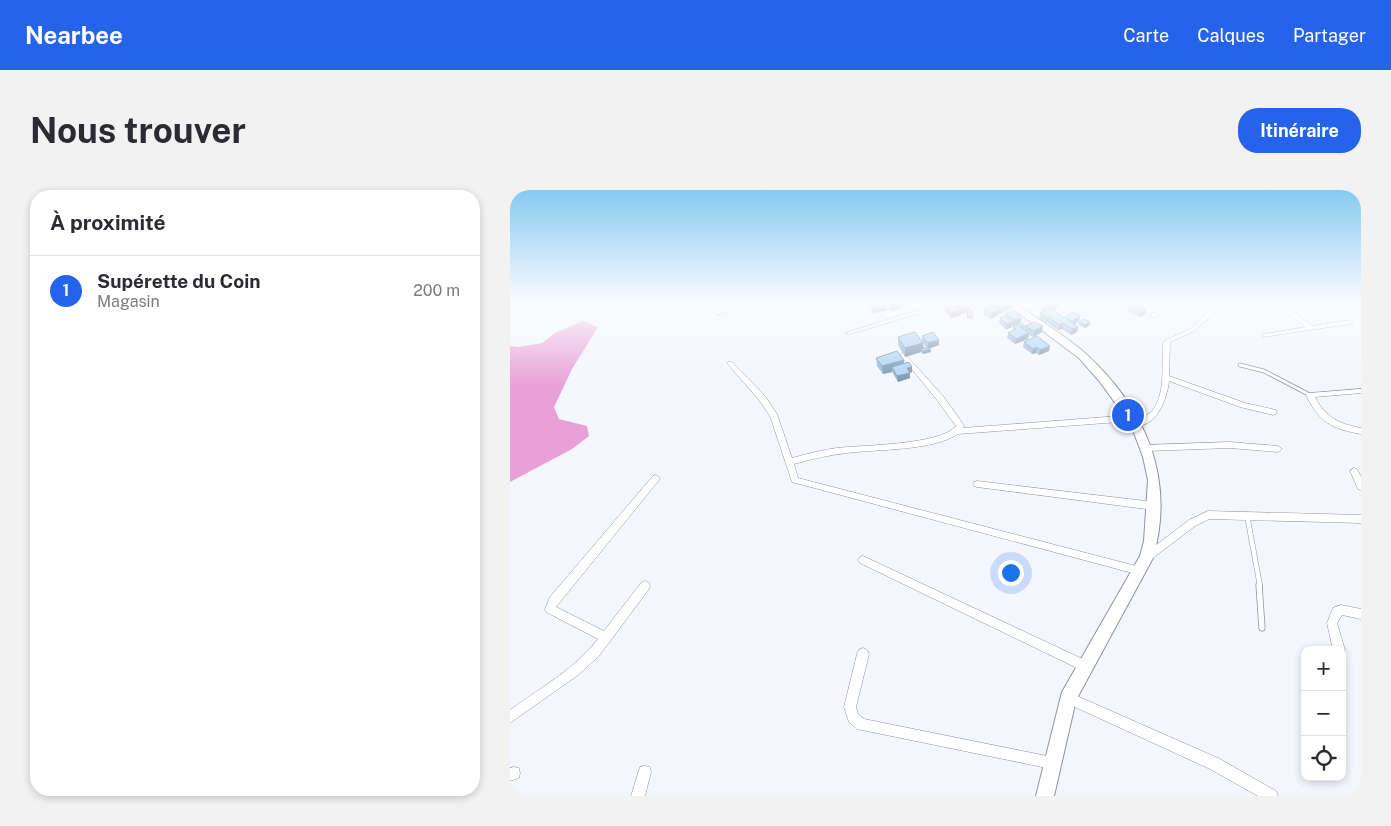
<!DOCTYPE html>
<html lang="fr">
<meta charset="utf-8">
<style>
body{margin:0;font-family:"Public Sans",sans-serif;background:#f2f2f3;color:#2b2b33}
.controls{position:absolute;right:15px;bottom:15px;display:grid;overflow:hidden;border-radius:10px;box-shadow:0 2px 8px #0003}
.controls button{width:45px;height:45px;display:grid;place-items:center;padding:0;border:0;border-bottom:1px solid #e1e1e2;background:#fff;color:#2b2b33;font:25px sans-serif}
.you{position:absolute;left:500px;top:382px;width:18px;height:18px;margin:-12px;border:4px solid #fff;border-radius:50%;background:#1a73e8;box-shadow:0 0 0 8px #1a73e833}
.badge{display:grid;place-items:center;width:32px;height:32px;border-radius:50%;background:#2563eb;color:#fff;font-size:16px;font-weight:700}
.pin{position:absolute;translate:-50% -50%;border:2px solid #fff;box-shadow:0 1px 5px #0006}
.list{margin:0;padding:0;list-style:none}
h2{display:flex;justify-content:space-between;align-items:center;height:65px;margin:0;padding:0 20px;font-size:21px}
h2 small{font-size:16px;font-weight:400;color:#7c7c81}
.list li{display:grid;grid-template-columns:32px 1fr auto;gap:15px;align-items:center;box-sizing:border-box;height:70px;padding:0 20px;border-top:1px solid #e1e1e2}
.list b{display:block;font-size:19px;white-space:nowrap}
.list p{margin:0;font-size:16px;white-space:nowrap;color:#7c7c81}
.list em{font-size:16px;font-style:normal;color:#7c7c81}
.icon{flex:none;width:28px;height:28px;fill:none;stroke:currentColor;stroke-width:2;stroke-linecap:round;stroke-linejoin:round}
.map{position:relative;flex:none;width:851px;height:606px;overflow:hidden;border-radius:20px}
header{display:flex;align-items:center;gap:30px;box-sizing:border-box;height:70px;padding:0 25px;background:#2563eb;color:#fff}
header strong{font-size:24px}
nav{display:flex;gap:28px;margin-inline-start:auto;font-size:18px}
.intro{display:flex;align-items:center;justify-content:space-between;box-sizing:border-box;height:120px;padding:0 30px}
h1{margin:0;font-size:35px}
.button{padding:12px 22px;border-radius:20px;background:#2563eb;color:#fff;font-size:18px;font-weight:700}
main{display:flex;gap:30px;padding:0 30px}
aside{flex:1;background:#fff;border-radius:20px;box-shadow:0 2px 8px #0003}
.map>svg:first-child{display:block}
.forest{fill:#e8a0d7}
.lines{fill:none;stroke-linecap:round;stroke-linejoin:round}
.lane-far2-casing{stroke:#8d92a4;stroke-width:4.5}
.lane-far1-casing{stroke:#8d92a4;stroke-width:5.5}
.lane-casing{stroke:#8d92a4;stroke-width:7}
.street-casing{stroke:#8d92a4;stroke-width:1}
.secondary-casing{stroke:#8d92a4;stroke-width:2}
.lane-far2{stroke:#fff;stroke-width:3}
.lane-far1{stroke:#fff;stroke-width:4.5}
.lane{stroke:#fff;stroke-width:5.5}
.street{fill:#fff;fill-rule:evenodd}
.secondary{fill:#fff;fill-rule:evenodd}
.wall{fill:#90b5d3;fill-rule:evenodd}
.shaded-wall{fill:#7693ac}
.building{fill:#a8d2f5;stroke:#7693ac}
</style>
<header>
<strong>Nearbee</strong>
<nav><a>Carte</a><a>Calques</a><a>Partager</a></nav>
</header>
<div class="intro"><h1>Nous trouver</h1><a class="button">Itinéraire</a></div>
<main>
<aside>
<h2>À proximité<small></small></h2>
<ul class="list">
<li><span class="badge">1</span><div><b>Supérette du Coin</b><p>Magasin</p></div><em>200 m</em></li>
</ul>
</aside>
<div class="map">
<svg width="851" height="606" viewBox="0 0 851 606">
<rect width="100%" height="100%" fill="#f4f6fe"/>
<!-- forest -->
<path class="forest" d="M73,131L88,137L62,179L44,217L49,229L77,236L79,246L62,259L0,292V156L8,157L32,153L45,143Z"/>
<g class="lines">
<!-- lane-far2 casing -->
<g class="lane-far2-casing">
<path id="lane-far2" d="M730,175L754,181L800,205"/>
</g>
<!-- lane-far1 casing -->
<g class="lane-far1-casing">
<path id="lane-far1" d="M737,325L750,396"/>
</g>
<!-- lane casing -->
<g class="lane-casing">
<path id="lane" d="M749,395L752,438"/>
</g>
<!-- street casing -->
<g class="street-casing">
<path id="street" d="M246,112H256L213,126L208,125Z
M438,112H454L431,117L340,144L335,143L428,114Z
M658,112H665L645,127H641V125Z
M674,112H682L701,120L708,114L723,112L712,116L684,141L660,152L659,186L735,213L766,220L767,222L766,224L763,225L730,217L659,191C657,209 647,238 623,236L622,234C628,229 636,227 642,221C654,207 652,184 653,167C653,161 652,156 654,151L680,139L697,123Z
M762,112H769L803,136L840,130L843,132L840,134L753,147V145L755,144L796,137Z
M815,112H851V116L818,114Z
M393,163L395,164L433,206L453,234L454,236L453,238L622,225L626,228L622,231L448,244C422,261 369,259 337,263C319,265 302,269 284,274L288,288L630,377L634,378L635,381L634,384L630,385L282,292L260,226L249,210L217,173L218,172H222L255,206L267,224L282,268C297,264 312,260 327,258C353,255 431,255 446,236L427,210L391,166V164Z
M851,199V203L805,207C815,227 829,234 851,238V244C822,239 809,232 796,205L800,203Z
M720,252L768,256L772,259L768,262L720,258L636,261L632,258L636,255Z
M844,278L847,279L851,287V300L848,299L840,281Z
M146,285L150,288L149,290L46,417L94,441L131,393L135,391L139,393L140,396L139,399L89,466L68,485L0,533V520C30,498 65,479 88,449L36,422L35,419L40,407L143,286Z
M467,291L644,312L647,313L648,316L647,319L644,320L467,297L464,296L463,294L464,292Z
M698,321L851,325V333L699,329L685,336L639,371L636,372L633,371L631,368L633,365L679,330Z
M353,366L579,472L581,476L579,480L575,482L571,480L350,373L348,370L350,367Z
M831,415L851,419V429L832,425L827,433L835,460L832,464V460H823L817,433L823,418Z
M353,458L357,460L359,464L346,517L348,524L354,529L542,567L547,568L548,573L547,578L542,579L347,539L339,532L334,517L347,464L349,460Z
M558,502L710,569L766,601L768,606H748L700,579L554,512L552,508L554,504Z
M135,576L140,577L141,582L135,606H121L130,577Z
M4,577L9,578L10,583L9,588L0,591V578Z"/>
</g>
<!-- secondary casing -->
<g class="secondary-casing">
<path id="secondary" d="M494,112H504C527,129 553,144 575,163C635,218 666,287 643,368L566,510L544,606H526L552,502L630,366L634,351L638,290L633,267L621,235L590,192L569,168Z"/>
</g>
<!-- lane-far2 -->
<use href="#lane-far2" class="lane-far2"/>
<!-- lane-far1 -->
<use href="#lane-far1" class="lane-far1"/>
<!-- lane -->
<use href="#lane" class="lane"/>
<!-- street -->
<use href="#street" class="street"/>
<!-- secondary -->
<use href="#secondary" class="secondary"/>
</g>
<!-- wall -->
<path class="wall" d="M357,112H390L391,118L381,121L376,116L377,120L363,123L358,117Z
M449,112H456L460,117V120L463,123L462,129L457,128V122L451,124V125L441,128L435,122V116H447V114L449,113Z
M480,112L501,113L500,119L489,124L488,123V125L481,129L474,125V119L480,117Z
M518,112H550L549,117L543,120L554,128L570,126L569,131L565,134L568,137L567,142L561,145L552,139L548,140L538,133V132L536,133L529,128L530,123L533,121Z
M619,115L637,119L635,124L630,127L617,121Z
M495,123L511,133L503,136L502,135V137L496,139L489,133L490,128L495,126Z
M569,132L580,135L575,138L568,134Z
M515,136L532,142L523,147L519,145L518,149L505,154L497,148L498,143L503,141V137L515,136L514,140H515Z
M412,146L429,155L420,158L421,162L413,164L411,162L395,167L388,155V147L412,151ZM413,153L417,158L414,159Z
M514,152L539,161L529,165L526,163L522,164L513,157Z
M366,168L394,170V174L402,177V182L400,183V188L388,192L382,182L373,184L367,176Z"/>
<!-- shaded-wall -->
<path class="shaded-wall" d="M543,112H550L549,117L536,123L538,115Z
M391,113V118L381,121L380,115Z
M501,113L500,119L489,124L490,118Z
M376,114L377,120L363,123L362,118Z
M460,117V122L451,124V125L441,128L442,123L451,119Z
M637,119L635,124L630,127L632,122Z
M489,120L488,125L481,129V123Z
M542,126L539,128L538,132L536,133L537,128Z
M570,126L569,131L561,136L562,131Z
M512,128L511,133L503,136L504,130Z
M503,132L502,137L496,139L497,134Z
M580,132V135L575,138V135Z
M553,133L552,139L548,140L550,135Z
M533,136L532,142L523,147L524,141Z
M568,137L567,142L561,145L562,139Z
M519,143L518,149L505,154L506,149Z
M429,150V155L418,159V153Z
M413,153L414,161L411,159V162L395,167V158Z
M540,156L539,161L529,165L530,160Z
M527,157L526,163L522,164L523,159Z
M420,159L421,162L413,164V161Z
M394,170V178L382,177V182L373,184L372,176Z
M402,177V182L400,183V188L388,192L387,186L397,178Z"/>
<!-- building -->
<path class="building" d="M358,112H375L376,114L362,118Z
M378,112H390L391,113L380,115Z
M451,112H456L460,117L451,119L447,114L451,113Z
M480,112H499L501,113L490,118Z
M533,112H543L538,115Z
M445,113L451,120L442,123L435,116Z
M623,113L637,119L632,122L619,115Z
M482,116L489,120L481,123L474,119Z
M541,118L554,128L563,122L570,126L562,131L557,129L568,137L562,139L553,133L550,135L539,128L542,126L537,128L530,123Z
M458,120L463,121L462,126H457Z
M503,121L512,128L504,130L495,123Z
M496,126L503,132L497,134L490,128Z
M574,129L580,132L575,135L569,132Z
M525,132L533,136L524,141L515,136Z
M512,134L515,136L510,137L519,143L506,149L498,143L506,139L503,137Z
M405,142L413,153L395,158L388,147Z
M423,142L429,150L418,153L412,146Z
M527,146L540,156L530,160L527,157L523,159L514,152Z
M420,157V159L413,161L411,159Z
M387,161L394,170L372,176L366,168Z
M399,172L402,177L397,178L400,183L387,186L382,177Z"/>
<!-- sky -->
<linearGradient id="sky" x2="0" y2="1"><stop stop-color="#86caf1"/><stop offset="0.57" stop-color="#fafbff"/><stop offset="1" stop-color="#fafbff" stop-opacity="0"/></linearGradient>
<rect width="851" height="197" fill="url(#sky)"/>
</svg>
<div class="controls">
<button>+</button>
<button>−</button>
<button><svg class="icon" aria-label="locate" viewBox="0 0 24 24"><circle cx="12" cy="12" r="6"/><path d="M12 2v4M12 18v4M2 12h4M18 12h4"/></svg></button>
</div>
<div class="you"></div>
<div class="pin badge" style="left:618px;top:225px">1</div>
</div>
</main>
